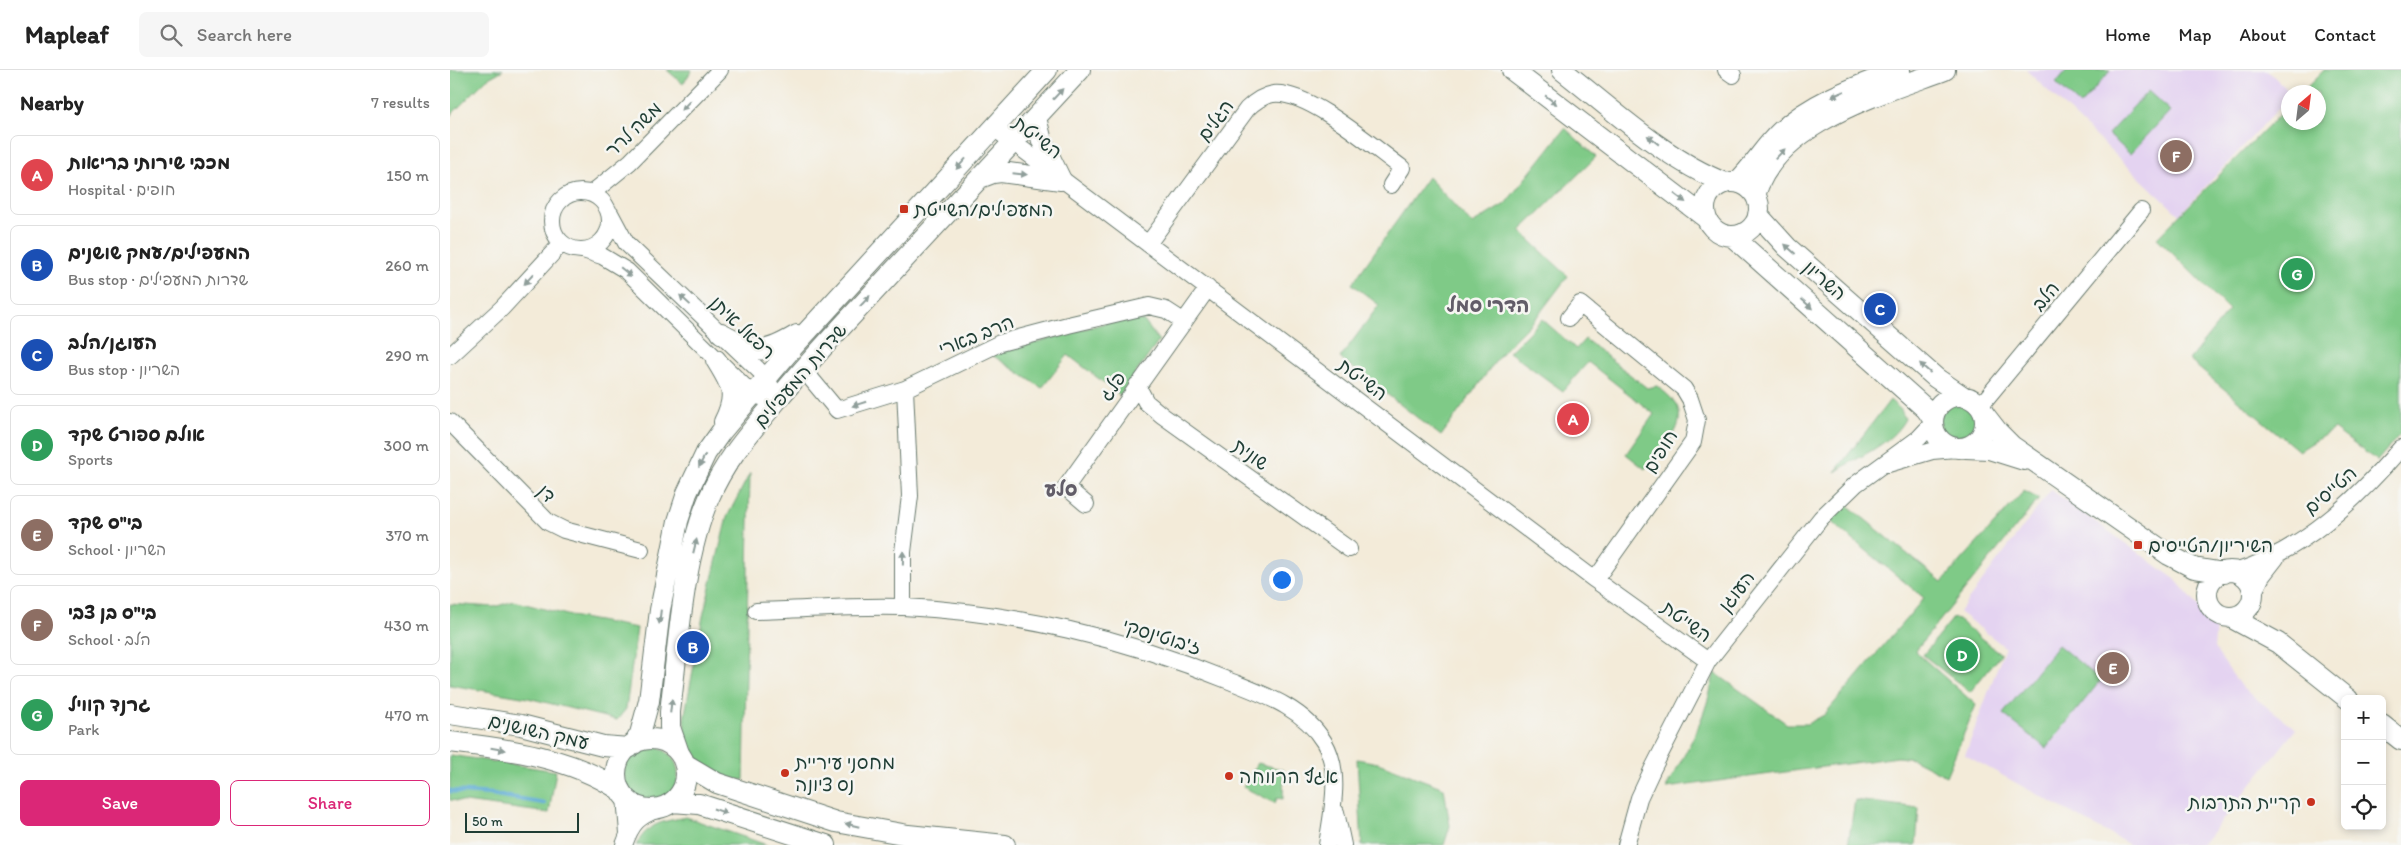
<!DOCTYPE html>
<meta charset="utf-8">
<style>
body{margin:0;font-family:Itim,"Playpen Sans Hebrew",sans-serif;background:#f6f6f6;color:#222}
.controls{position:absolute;right:15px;bottom:15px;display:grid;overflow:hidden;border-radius:8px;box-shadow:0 2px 8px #0003}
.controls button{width:45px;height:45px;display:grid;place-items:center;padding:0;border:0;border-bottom:1px solid #e0e0e0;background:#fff;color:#222;font:25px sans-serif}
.compass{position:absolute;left:1831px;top:15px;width:45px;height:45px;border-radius:50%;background:#fff;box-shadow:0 2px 8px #0003;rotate:28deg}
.scale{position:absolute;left:15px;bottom:12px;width:114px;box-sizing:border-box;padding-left:5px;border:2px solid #1f3d34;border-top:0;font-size:14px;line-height:18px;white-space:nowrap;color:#1f3d34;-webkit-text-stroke:4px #f6f6f2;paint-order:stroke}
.you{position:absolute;left:831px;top:509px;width:18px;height:18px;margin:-12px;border:4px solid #fff;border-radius:50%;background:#1a73e8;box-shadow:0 0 0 8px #1a73e833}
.badge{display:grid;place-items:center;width:32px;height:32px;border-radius:50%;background:#db2777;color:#fff;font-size:16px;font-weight:700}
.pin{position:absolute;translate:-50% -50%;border:2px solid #fff;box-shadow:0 1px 5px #0006}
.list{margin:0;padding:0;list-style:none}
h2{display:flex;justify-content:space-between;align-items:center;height:65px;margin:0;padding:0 20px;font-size:21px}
h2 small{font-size:16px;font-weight:400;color:#767676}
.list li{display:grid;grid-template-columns:32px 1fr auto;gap:15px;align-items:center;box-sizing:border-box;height:80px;margin:0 10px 10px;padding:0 10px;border:1px solid #e0e0e0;border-radius:8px}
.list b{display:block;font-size:19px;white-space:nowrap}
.list p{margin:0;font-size:16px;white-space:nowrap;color:#767676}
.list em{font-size:16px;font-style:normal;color:#767676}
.actions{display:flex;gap:10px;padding:15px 20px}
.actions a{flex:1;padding:11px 0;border:1px solid #db2777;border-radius:8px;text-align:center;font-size:18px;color:#db2777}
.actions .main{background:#db2777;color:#fff}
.icon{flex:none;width:28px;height:28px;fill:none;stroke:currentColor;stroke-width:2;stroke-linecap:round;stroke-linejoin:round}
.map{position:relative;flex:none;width:1951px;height:775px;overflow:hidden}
header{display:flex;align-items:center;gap:30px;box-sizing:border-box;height:70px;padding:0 25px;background:#fff;border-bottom:1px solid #e0e0e0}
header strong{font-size:24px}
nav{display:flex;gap:28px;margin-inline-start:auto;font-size:18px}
.search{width:350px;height:45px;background:#f6f6f6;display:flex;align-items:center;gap:12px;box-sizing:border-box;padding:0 18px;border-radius:8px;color:#767676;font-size:19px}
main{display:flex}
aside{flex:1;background:#fff}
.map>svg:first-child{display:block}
.built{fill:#e4d3f1}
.green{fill:#7fca87;stroke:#4f845e}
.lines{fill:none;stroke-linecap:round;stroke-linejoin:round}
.stream{stroke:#5baad5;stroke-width:4.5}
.minor-casing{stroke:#697a6e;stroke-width:18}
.tertiary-casing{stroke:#697a6e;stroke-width:22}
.minor{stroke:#fff;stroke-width:16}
.tertiary{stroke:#fff;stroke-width:20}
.oneway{fill:#8f9e9a}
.poi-dot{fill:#c8321e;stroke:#f6f6f2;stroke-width:2}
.labels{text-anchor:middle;stroke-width:5;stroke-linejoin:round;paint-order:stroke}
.street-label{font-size:19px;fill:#1f3d34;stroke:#f6f6f2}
.poi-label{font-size:19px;fill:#1f3d34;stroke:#f6f6f2;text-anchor:start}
.neighbourhood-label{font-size:20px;font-weight:bold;fill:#625d68;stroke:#f6f6f2}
</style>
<header>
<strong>Mapleaf</strong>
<div class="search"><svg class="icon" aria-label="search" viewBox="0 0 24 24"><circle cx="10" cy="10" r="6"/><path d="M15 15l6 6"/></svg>Search here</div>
<nav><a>Home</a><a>Map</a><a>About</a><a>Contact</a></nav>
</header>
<main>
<aside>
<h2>Nearby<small>7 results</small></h2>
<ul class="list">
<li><span class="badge" style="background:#e0444e">A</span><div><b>מכבי שירותי בריאות</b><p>Hospital · חופים</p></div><em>150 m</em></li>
<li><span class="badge" style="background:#1a4fb4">B</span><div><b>המעפילים/עמק שושנים</b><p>Bus stop · שדרות המעפילים</p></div><em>260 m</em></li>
<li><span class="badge" style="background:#1a4fb4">C</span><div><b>העוגן/הלב</b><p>Bus stop · השריון</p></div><em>290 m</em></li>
<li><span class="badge" style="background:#2e9e5b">D</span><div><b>אולם ספורט שקד</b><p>Sports</p></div><em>300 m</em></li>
<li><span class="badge" style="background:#8d6e63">E</span><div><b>בי&quot;ס שקד</b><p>School · השריון</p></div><em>370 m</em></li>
<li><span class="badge" style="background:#8d6e63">F</span><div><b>בי&quot;ס בן צבי</b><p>School · הלב</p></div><em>430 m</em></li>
<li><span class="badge" style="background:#2e9e5b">G</span><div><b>גרנד קוויל</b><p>Park</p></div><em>470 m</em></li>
</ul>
<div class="actions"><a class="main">Save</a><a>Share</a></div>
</aside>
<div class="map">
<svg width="1951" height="775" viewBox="0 0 1951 775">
<rect width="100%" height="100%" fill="#f6f6f2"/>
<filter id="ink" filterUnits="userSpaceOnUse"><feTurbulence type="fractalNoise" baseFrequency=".02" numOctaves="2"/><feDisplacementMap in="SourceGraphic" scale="10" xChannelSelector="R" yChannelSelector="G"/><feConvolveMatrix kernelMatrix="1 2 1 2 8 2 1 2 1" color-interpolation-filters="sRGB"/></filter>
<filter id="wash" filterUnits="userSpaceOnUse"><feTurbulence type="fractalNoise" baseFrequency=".0096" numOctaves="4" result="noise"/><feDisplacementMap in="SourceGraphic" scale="20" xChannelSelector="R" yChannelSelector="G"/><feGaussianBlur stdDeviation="1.12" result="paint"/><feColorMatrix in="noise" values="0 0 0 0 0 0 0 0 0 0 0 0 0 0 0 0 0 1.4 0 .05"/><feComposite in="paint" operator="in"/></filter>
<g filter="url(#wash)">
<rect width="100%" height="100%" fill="#f3ebd9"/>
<!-- built -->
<path class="built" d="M1576,0H1817L1840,22H1838V28L1729,145Z
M1601,420L1725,509L1766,557L1764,578L1792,618L1846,659L1752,775H1680L1515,685L1555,577L1509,542Z"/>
<!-- green -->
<path class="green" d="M0,0H53L37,9L0,46Z
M217,0H242L233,14Z
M1617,0H1661L1630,35L1606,13Z
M1874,0H1951V363L1927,391L1884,359L1849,381L1739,290L1779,240L1707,168L1838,36V52H1868V22H1852Z
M1698,21L1720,41L1680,84L1658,64Z
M1115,58L1146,87L1070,161L1118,206L1086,248L1053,281L991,366L890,288L929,235L902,214L978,107L1022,154L1055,134Z
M673,248L694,251L709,271L670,325L618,285L592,318L542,285Z
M1092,249L1126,279L1135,269L1197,318L1207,316C1213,321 1223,328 1227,336C1238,359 1208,383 1195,399L1176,384L1204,344L1138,292L1113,321L1059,282Z
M1440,330L1451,340L1455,349C1441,375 1409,386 1385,402Z
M1490 352a19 19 0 1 1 38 0a19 19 0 1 1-38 0Z
M300,403L294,710C272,710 251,693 236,677L234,649L253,546L277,447Z
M1574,421L1589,429L1465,581L1526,635L1496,706L1463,689L1448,687L1216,718C1237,681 1258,645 1264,602L1337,654H1357L1374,645L1474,528L1379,450L1396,434L1492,512Z
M64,531L121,546L187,558L176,639L167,650L78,628L0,615V534L44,537Z
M1504,547L1551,584L1520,622L1473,585Z
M1608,575L1651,610L1596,678L1553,644Z
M174 704a27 27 0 1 1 54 0a27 27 0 1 1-54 0Z
M0,685L106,701L99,743L0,730Z
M907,689L928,693L994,718L1000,756L994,775H912Z
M808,693L834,700L833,729L827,728L825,733L793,717Z
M1405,730L1469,738L1466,775H1398Z
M236,747L317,775H186C199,752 212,752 236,747Z"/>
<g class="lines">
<!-- stream -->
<path class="stream" d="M0,721L41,724L94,733"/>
</g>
</g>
<g filter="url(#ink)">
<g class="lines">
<!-- minor casing -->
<g class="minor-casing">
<path id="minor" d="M1276,0L1283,5
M544,58L1145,510L1258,591
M102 151a29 29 0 1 1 58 0a29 29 0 1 1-58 0Z
M142,123L180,92L270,0
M160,143L176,173L317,308L327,330
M698,174L797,39C804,32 812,26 823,24C858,20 923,77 952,98L941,115
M133,180L152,186L177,201L303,325L315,328
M1119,248L1130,234L1234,319L1240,329L1247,350L1243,372L1145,510
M0,286L52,238L112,173
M353,299L387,340L455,319L550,273L618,255L699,236L716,240L733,251
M687,315L696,332L713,346L899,479
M1530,336L1691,141
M0,352L98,452L114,460L191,480
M1438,394L1482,381L1506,379
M636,434L616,417L758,218
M1785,502C1854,480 1905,431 1951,378
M1803,524L1812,506L1826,488
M453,537V482L460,426L455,319
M306,541C355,540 405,535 453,537C563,542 675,568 777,610C812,624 853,637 874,672C892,702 882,742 877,775
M175,727L178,763
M886,742L893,775
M174,775C182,752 188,747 210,738
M1176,775L1189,728L1203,698L1258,591L1371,448L1406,414L1469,368L1483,353"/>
</g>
<!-- tertiary casing -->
<g class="tertiary-casing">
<path id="tertiary" d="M1062,0L1256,148
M1112,0C1162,39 1216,90 1275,113
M586,48L592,71L611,110
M530,108L543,103L551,102L611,110
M1287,112C1303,97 1314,77 1330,62C1363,31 1408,16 1450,0
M1255 139a27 27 0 1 1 54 0a27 27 0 1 1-54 0Z
M1305,125C1327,52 1431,24 1495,0
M1308,145L1337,177L1486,308L1514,327
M1282,166L1476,339L1483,349
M271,263C308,282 310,287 347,265
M266,290C282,316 288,324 274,352
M1483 352a26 26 0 1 1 52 0a26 26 0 1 1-52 0Z
M1534,344L1548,362L1562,376L1719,485L1744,498L1774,503
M1516,378L1539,379L1574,390
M1757 524a23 23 0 1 1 46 0a23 23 0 1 1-46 0Z
M1780,547L1828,573L1898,629
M0,644L71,655L153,676L179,678
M1932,655L1951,670
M166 704a35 35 0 1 1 70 0a35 35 0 1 1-70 0Z
M0,672C59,679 120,687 170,720
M184,674L190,664L199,631L210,540L228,451L237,423L256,383L271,362L343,277L597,0
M229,683L220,657V642C228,577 233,488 259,428C274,392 298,365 323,335C351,301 380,269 410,237C483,158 557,79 630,0
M235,694L267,713L386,752L458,765L555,775
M222,732L249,734L376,775"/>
</g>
<!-- minor -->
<use href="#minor" class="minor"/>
<!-- tertiary -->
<use href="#tertiary" class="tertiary"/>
</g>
<!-- one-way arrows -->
<defs><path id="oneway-solid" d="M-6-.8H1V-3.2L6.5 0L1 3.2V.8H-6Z" transform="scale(1.25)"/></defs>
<g class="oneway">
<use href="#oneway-solid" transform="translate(608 24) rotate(-47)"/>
<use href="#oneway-solid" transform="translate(1388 24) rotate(155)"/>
<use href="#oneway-solid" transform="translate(1101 30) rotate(38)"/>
<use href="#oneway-solid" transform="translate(236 35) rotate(134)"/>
<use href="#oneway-solid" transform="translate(1203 70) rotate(-142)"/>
<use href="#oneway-solid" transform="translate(1330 84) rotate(-46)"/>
<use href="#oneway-solid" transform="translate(511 94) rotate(132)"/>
<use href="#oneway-solid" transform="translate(570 104) rotate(6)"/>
<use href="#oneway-solid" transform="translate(1230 128) rotate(37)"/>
<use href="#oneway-solid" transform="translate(1340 179) rotate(-138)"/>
<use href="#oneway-solid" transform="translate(176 202) rotate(39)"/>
<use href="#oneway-solid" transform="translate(79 209) rotate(133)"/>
<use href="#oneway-solid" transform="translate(235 230) rotate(-137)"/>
<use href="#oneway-solid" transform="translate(415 231) rotate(-47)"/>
<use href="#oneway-solid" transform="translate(1357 234) rotate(42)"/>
<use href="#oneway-solid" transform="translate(1475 298) rotate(-138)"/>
<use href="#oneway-solid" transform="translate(409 334) rotate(163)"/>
<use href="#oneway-solid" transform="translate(252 391) rotate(117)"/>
<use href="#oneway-solid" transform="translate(245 476) rotate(-76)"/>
<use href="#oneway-solid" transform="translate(453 488) rotate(-89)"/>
<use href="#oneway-solid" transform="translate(210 547) rotate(97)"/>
<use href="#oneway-solid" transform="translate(221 636) rotate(-84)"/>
<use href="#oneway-solid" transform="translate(48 679) rotate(9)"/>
<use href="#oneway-solid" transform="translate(270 741) rotate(19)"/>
<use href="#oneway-solid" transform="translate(402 755) rotate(-167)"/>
</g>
</g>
<!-- markers -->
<g class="poi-dot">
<rect x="449" y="134" width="10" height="10" rx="2.5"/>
<rect x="1683" y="470" width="10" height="10" rx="2.5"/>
<circle cx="335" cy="703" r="5"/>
<circle cx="779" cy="706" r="5"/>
<circle cx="1861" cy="732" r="5"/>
</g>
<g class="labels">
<!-- street labels -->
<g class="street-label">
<text transform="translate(765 50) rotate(-53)" y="7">הגלים</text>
<text transform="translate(183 59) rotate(-44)" y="7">משה לרר</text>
<text transform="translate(588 67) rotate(38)" y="7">השייטת</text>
<text transform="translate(1375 210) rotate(41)" y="7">השריון</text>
<text transform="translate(1595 226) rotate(-50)" y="7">הלב</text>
<text transform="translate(293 257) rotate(44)" y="7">רפאל איתן</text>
<text transform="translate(526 265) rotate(-22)" y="7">הרב בארי</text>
<text transform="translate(350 305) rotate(-49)" y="7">שדרות המעפילים</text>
<text transform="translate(913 309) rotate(37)" y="7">השייטת</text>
<text transform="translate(662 316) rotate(-55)" y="7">פלג</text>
<text transform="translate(1210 381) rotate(-58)" y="7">חופים</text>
<text transform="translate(801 384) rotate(36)" y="7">שונית</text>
<text transform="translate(1880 420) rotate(-41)" y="7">הטייסים</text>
<text transform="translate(97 423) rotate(44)" y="7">דן</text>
<text transform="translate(1286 521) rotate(-52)" y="7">העוגן</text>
<text transform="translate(1237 551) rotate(36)" y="7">השייטת</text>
<text transform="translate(712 566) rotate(17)" y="7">ז'בוטינסקי</text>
<text transform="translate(89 661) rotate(13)" y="7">עמק השושנים</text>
</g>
<!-- poi labels -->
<g class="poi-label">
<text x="464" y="146">המעפילים/השייטת</text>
<text x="1698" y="482">השיריון/הטייסים</text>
<text x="345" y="699">מחסני עיריית<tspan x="345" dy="22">נס ציונה</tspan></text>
<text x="789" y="713">אגף הרווחה</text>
<text x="1851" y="739" text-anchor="end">קריית התרבות</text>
</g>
<!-- neighbourhood labels -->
<g class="neighbourhood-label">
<text x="1038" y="242">הדרי סמל</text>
<text x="611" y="426">סלע</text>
</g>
</g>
</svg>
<div class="controls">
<button>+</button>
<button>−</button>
<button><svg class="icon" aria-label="locate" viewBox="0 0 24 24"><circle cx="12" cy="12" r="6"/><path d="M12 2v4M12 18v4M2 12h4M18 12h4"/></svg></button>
</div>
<svg class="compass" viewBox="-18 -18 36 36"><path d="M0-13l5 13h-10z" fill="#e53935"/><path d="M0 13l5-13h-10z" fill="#767676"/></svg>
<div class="scale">50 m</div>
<div class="you"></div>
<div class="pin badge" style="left:1123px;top:349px;background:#e0444e">A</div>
<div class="pin badge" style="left:243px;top:577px;background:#1a4fb4">B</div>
<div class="pin badge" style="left:1430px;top:239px;background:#1a4fb4">C</div>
<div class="pin badge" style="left:1512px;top:585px;background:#2e9e5b">D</div>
<div class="pin badge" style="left:1663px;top:598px;background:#8d6e63">E</div>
<div class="pin badge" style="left:1726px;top:86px;background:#8d6e63">F</div>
<div class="pin badge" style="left:1847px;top:204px;background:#2e9e5b">G</div>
</div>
</main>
